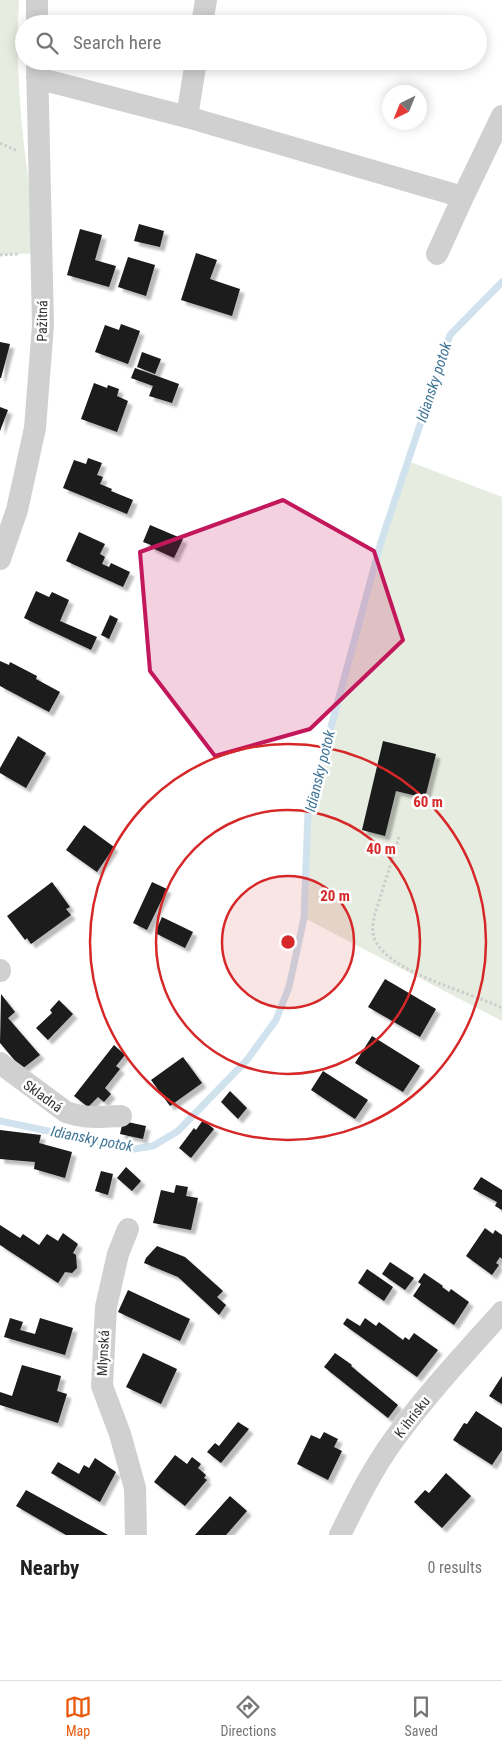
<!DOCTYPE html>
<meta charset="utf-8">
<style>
body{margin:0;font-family:"Roboto Condensed",sans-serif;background:#f6f6f6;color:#222}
.compass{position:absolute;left:382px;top:85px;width:45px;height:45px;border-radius:50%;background:#fff;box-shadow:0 2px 12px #0003;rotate:223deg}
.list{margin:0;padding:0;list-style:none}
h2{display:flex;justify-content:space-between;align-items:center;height:65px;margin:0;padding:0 20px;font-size:21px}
h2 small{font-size:16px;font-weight:400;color:#767676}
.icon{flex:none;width:28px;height:28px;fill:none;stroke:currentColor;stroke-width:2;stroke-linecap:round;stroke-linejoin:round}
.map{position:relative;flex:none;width:502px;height:1535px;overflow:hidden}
.search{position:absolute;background:#fff;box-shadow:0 2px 12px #0003;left:15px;right:15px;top:15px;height:55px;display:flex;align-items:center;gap:12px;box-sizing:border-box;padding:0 18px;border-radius:28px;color:#767676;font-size:19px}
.sheet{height:145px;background:#fff}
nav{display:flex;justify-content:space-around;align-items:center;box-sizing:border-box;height:70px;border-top:1px solid #e0e0e0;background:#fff;font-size:14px;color:#767676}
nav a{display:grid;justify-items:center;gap:2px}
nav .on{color:#ea580c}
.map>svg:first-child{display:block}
.green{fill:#e6ecdf}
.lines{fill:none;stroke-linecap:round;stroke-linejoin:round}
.stream{stroke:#cfe2ee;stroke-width:7}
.building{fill:#1a1a1a;filter:url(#shadow)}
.path{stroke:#cdcdcd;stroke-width:3;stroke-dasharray:2.5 2.5;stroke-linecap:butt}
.minor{stroke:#d0d0d0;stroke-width:22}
.marked{fill:#c2185b;fill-opacity:0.2;stroke:#c2185b;stroke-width:4;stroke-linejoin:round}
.ring{fill:none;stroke:#d62828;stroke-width:2.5}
.labels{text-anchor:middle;stroke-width:5;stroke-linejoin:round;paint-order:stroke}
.street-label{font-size:14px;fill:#333;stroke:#fff}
.water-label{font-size:15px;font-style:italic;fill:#3f7597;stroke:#fff}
.centre{fill:#d62828;stroke:#fff;stroke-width:2.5}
.ring-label{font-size:15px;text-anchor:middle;font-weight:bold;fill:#d62828;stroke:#fff;stroke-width:5;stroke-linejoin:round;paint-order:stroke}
</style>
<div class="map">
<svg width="502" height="1535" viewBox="0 0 502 1535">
<defs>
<filter id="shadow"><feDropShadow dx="4.5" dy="4.5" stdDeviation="1" flood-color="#0004"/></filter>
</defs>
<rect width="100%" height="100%" fill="#fff"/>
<!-- green -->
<path class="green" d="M0,0H19C14,85 25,170 41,253L0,255Z
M408,461L502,497V1021L304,918L308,812L381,542Z"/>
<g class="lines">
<!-- stream -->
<path class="stream" d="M0,1121L134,1149L153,1146L178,1131L247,1060L276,1020L289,987L304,918L308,812L381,542L450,335L502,282"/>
</g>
<!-- building -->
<path class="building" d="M139,224L164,231L160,247L134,241Z
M80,229L102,235L95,260L116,266L109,287L67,275Z
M196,253L217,260L210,279L240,289L232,316L181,300Z
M128,257L155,265L146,296L118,287Z
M121,324L140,331L128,364L95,352L105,325L119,330Z
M0,342L10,344L1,378H0Z
M142,352L161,359L155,374L137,367Z
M135,368L179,384L172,403L149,396L153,386L131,378Z
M94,383L107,388L108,385L119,389L117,396L128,401L117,432L81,419Z
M0,407L8,410L0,431Z
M88,458L102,463L97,475L103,477L100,484L112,489L111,491L133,500L127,514L63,488L74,460L86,464Z
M150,525L183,539L174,558L150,547L151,545L143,542Z
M79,532L105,544L100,554L105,557L102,564L109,567L111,563L130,572L123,587L66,561Z
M36,591L49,597L52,592L69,600L60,621L97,637L91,650L24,618Z
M110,615L118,619L109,639L101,635Z
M0,661L9,665L10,662L37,676L36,679L60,692L49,712L0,686Z
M18,736L46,753L26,788L0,773V768Z
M383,741L436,754L425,798L396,791L385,836L362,830Z
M84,825L114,847L97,872L66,850Z
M52,882L70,907L66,909L71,915L31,944L27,938L25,940L7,916Z
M152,882L167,889L147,930L133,923Z
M162,917L193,932L185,948L155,933Z
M385,979L436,1009L420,1037L368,1007Z
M1,994L15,1012L8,1018L40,1055L22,1069L0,1043Z
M59,1000L73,1014L48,1040L36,1028L52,1013L50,1010Z
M372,1036L420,1066L403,1092L355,1063Z
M114,1045L125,1055L116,1066L120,1069L105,1088L111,1094L104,1102L98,1097L88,1107L74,1096Z
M183,1057L202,1083L170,1106L151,1080Z
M323,1071L368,1100L355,1119L311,1090Z
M230,1091L247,1108L238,1119L221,1102Z
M203,1120L214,1129L191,1158L179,1148L194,1128L196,1130Z
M123,1121L146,1126L143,1139L120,1134Z
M0,1130L41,1135L39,1143L72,1152L65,1178L34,1169L35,1162L0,1159Z
M126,1167L141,1181L132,1191L117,1178Z
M101,1171L113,1174L108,1195L95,1191Z
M481,1177L502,1190V1210L495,1206L497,1202L473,1189Z
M176,1185L188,1187L186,1196L198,1198L191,1230L153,1223L161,1190L174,1193Z
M0,1225L20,1238L23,1234L39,1245L47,1234L58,1241L63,1233L78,1244L73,1253L76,1255L77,1268L72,1273L65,1272L58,1283L0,1245Z
M485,1228L493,1234L495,1230L502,1235V1259L500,1257L496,1263L499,1265L492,1275L466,1256Z
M157,1246L185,1257L223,1291L217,1297L226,1305L219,1315L178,1277L144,1263L146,1258Z
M390,1262L414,1278L405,1290L382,1274Z
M367,1269L393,1287L384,1301L358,1283Z
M424,1273L443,1286L442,1287L449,1292L451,1289L469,1302L454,1325L413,1296L421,1284L418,1282Z
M128,1290L190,1319L180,1341L118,1312Z
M10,1318L23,1322L20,1330L35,1334L40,1318L73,1328L65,1355L4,1337Z
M347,1318L360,1326L365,1318L376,1326L379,1322L403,1340L405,1337L409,1340L414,1333L438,1350L417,1377L343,1324Z
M143,1353L177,1369L161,1404L126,1387Z
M335,1353L352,1365L351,1366L398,1405L388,1418L324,1367Z
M22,1365L61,1376L57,1391L67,1394L58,1423L0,1405V1392L12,1396Z
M502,1376V1404L489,1396Z
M476,1411L502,1428V1450L492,1465L453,1440L464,1423L467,1424Z
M238,1422L249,1429L221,1463L207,1452L215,1443L219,1446Z
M324,1432L338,1439L334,1447L342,1451L328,1480L297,1464L311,1435L320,1439Z
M175,1455L187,1464L192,1457L201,1464L198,1468L206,1475L204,1478L207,1480L185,1506L154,1482Z
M95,1458L116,1472L100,1502L51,1473L58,1462L79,1474L84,1465L89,1468Z
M446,1473L471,1496L442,1528L414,1502L425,1490L429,1493Z
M26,1490L108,1535H66L16,1506Z
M230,1496L247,1511L226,1535H195Z"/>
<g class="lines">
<!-- path -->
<path class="path" d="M0,143L18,151
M0,255L19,254
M399,837L375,914C373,922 371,931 375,940C390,973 470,992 502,1008"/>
<!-- minor -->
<path class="minor" d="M37,0V24
M202,24L206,0
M37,78L187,117L463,197L502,116
M187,117L196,61
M437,254L463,197
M0,559L17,510L35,428L43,325L37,61
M0,971V970
M0,1063L66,1112C85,1119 102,1117 121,1116
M128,1229L118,1254L106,1307L102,1386L120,1434L135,1488L136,1535
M340,1535C356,1502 373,1468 395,1438C428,1393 465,1353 502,1312"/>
</g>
<!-- marked area -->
<path class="marked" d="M283,500L374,551L403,640L310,729L215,756L150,671L140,552Z"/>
<!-- distance rings -->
<circle cx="288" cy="942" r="66" fill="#d62828" fill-opacity=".12"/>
<g class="ring">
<circle cx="288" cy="942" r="66"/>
<circle cx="288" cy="942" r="132"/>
<circle cx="288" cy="942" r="198"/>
</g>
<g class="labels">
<!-- street labels -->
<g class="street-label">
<text transform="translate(42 321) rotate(-89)" y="5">Pažitná</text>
<text transform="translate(43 1096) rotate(36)" y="5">Skladná</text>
<text transform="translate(103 1353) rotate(-87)" y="5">Mlynská</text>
<text transform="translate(412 1417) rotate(-52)" y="5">K ihrisku</text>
</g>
<!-- water labels -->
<g class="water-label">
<text transform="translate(434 382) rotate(-72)" y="5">Idiansky potok</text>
<text transform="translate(320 771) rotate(-76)" y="5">Idiansky potok</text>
<text transform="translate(92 1139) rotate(11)" y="5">Idiansky potok</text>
</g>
</g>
<circle cx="288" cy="942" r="8" class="centre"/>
<g class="ring-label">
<text x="428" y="807">60 m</text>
<text x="381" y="854">40 m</text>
<text x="335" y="901">20 m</text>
</g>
</svg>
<svg class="compass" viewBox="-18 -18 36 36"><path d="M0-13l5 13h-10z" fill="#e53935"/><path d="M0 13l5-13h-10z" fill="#767676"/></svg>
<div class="search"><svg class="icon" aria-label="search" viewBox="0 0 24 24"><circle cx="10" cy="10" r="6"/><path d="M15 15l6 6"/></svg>Search here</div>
</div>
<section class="sheet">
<h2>Nearby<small>0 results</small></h2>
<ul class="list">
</ul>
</section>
<nav>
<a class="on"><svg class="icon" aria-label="map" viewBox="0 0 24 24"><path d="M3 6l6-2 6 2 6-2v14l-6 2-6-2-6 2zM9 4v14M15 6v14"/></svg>Map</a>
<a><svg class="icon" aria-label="directions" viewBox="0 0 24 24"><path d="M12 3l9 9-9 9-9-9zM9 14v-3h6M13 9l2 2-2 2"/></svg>Directions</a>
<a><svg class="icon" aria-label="saved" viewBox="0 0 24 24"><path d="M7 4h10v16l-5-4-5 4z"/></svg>Saved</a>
</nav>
